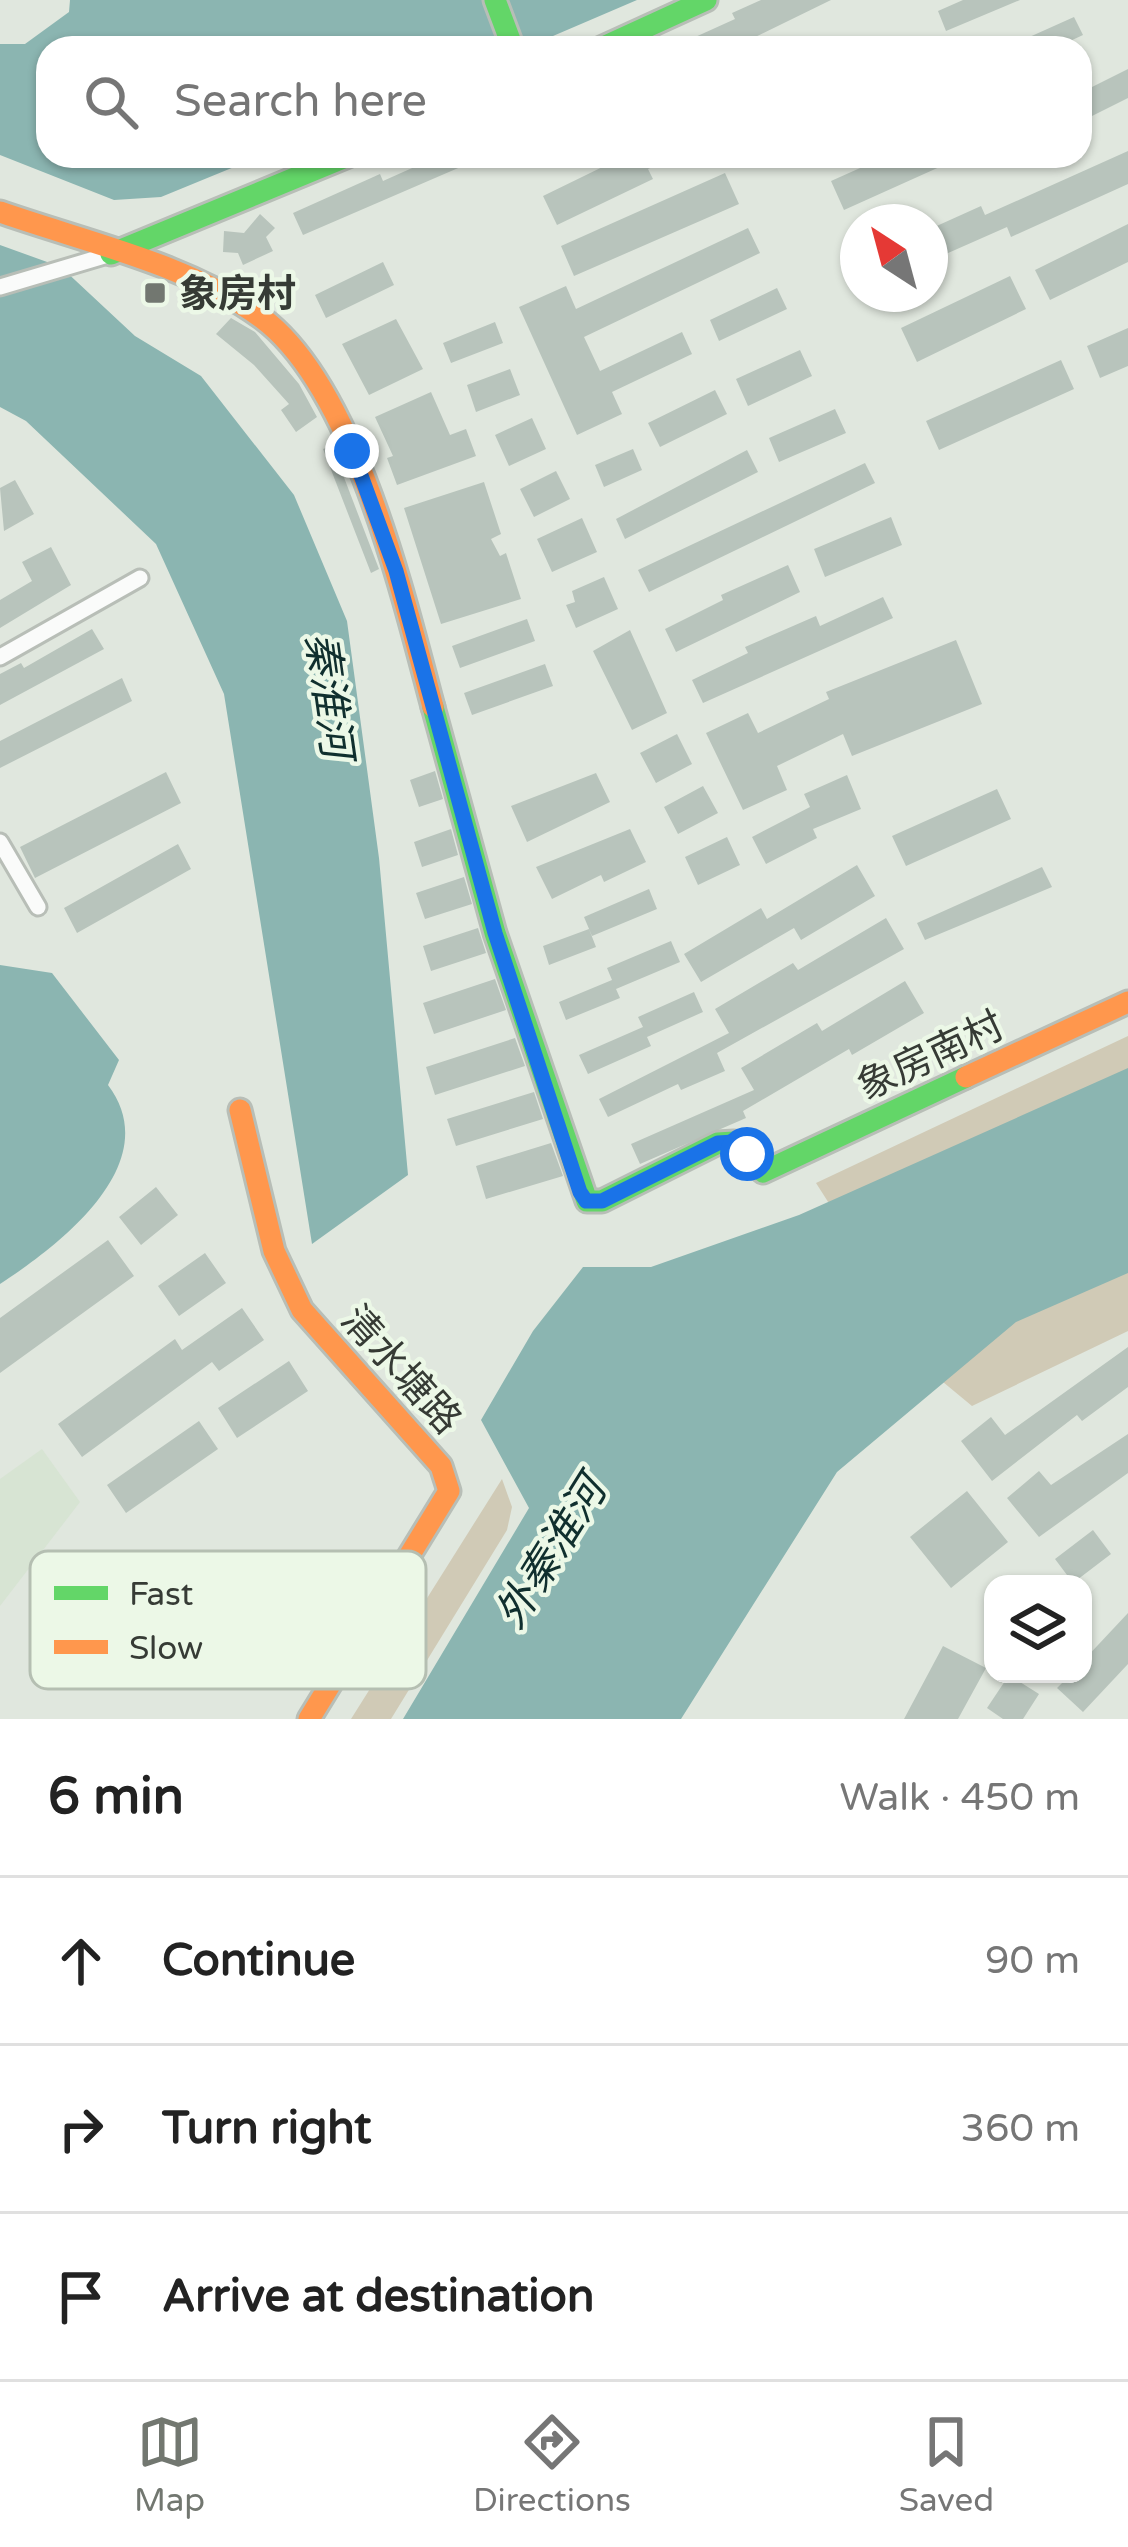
<!DOCTYPE html>
<meta charset="utf-8">
<style>
body{margin:0;font-family:"Varela Round","Noto Sans SC",sans-serif;background:#f2f2f2;color:#222}
.controls{position:absolute;right:36px;bottom:36px;display:grid;overflow:hidden;border-radius:24px;box-shadow:0 3px 9px #0004}
.controls button{width:108px;height:108px;display:grid;place-items:center;padding:0;border:0;border-bottom:3px solid #e0e0e0;background:#fff;color:#222;font:60px sans-serif}
.compass{position:absolute;left:840px;top:204px;width:108px;height:108px;border-radius:50%;background:#fff;box-shadow:0 3px 9px #0004;rotate:324deg}
.stop{position:absolute;width:36px;height:36px;margin:-27px;border:9px solid #1a73e8;border-radius:50%;background:#fff}
.stop.end{background:#1a73e8;border-color:#fff;box-shadow:0 3px 12px #0008}
.list{margin:0;padding:0;list-style:none}
h2{display:flex;justify-content:space-between;align-items:center;height:156px;margin:0;padding:0 48px;font-size:51px}
h2 small{font-size:39px;font-weight:400;color:#767676}
.list li{display:grid;grid-template-columns:78px 1fr auto;gap:36px;align-items:center;box-sizing:border-box;height:168px;padding:0 48px;border-top:3px solid #e0e0e0}
.list b{display:block;font-size:45px;white-space:nowrap}
.list em{font-size:39px;font-style:normal;color:#767676}
.icon{flex:none;width:66px;height:66px;fill:none;stroke:currentColor;stroke-width:2;stroke-linecap:round;stroke-linejoin:round}
.map{position:relative;flex:none;width:1128px;height:1719px;overflow:hidden}
.search{position:absolute;background:#fff;box-shadow:0 3px 9px #0004;left:36px;right:36px;top:36px;height:132px;display:flex;align-items:center;gap:30px;box-sizing:border-box;padding:0 42px;border-radius:36px;color:#767676;font-size:45px}
.sheet{height:660px;background:#fff}
nav{display:flex;justify-content:space-around;align-items:center;box-sizing:border-box;height:168px;border-top:3px solid #e0e0e0;background:#fff;font-size:33px;color:#767676}
nav a{display:grid;justify-items:center;gap:6px}
nav .on{color:#727770}
.map>svg:first-child{display:block}
.built{fill:#d7e4d3}
.green{fill:#d0cab6}
.water{fill:#8bb5b1}
.building{fill:#b8c4bc}
.lines{fill:none;stroke-linecap:round;stroke-linejoin:round}
.street-casing{stroke:#b8beb7;stroke-width:21}
.fast-casing{stroke:#b8beb7;stroke-width:27}
.slow-casing{stroke:#b8beb7;stroke-width:27}
.street{stroke:#fafbfa;stroke-width:15}
.fast{stroke:#63d668;stroke-width:21}
.slow{stroke:#ff974d;stroke-width:21}
.route{stroke:#1a73e8;stroke-width:15}
.poi-dot{fill:#727770;stroke:#ecf8e7;stroke-width:4.5}
.labels{text-anchor:middle;stroke-width:9;stroke-linejoin:round;paint-order:stroke}
.poi-label{font-size:39px;font-weight:bold;fill:#363b35;stroke:#ecf8e7;text-anchor:start}
.street-label{font-size:39px;fill:#363b35;stroke:#ecf8e7}
.water-label{font-size:42px;font-style:italic;fill:#102f2e;stroke:#ecf8e7}
.key{fill:#ecf8e7;stroke:#b5bfb2;stroke-width:3}
.key-label{font-size:33px;fill:#363b35}
</style>
<div class="map">
<svg width="1128" height="1719" viewBox="0 0 1128 1719">
<rect width="100%" height="100%" fill="#e0e7de"/>
<!-- built -->
<path class="built" d="M42,1449L80,1502L0,1606V1479Z"/>
<!-- green -->
<path class="green" d="M1128,1036V1331L972,1406L943,1382L816,1183Z
M502,1479L512,1507L507,1530L391,1719H351Z"/>
<!-- water -->
<path class="water" d="M70,0H637L525,48H48V156H261L161,197L114,200L0,155V44H25L69,12Z
M0,245L61,267L135,336L201,376L294,495L347,621L379,858L408,1175L312,1244L224,694L156,544L26,421L0,407Z
M0,965L52,973L119,1060L108,1085C167,1163 60,1245 0,1284Z
M1128,1068V1273L1016,1322L837,1472L681,1719H403L529,1508L481,1420L533,1331L583,1267H651L799,1215Z"/>
<!-- building -->
<path class="building" d="M761,0H831L745,42L671,48L735,19L732,13Z
M963,0H1020L946,31L938,11Z
M1074,17L1083,35L1055,48H1005Z
M1128,69V98L1080,122V93Z
M1128,151V184L1011,237L1007,227L930,261V229L981,206L985,215Z
M439,156H486L303,235L293,213L380,174L383,181Z
M625,156H678L648,169L653,179L557,225L543,196Z
M887,156H964L844,210L831,181Z
M725,173L739,204L574,276L561,246Z
M260,214L275,228L266,237L273,251L243,265L238,253L223,252L224,231L244,233Z
M1128,224V262L1050,300L1035,270Z
M748,228L760,253L584,337L600,371L682,332L692,354L612,392L622,414L577,435L519,307L566,286L576,309Z
M383,262L394,285L326,318L315,295Z
M1010,276L1026,309L917,362L901,328Z
M777,288L787,309L719,341L710,320Z
M231,318L255,332L299,384L317,417L296,432L281,410L289,404L254,365L216,334Z
M396,319L423,369L369,395L342,344Z
M495,322L503,343L451,363L443,343Z
M1128,328V366L1100,378L1087,346Z
M800,350L812,376L748,406L736,379Z
M1061,360L1074,389L939,450L926,421Z
M510,369L520,395L476,412L467,385Z
M715,390L727,414L660,447L648,423Z
M431,392L450,435L466,429L476,456L397,485L387,458L393,456L375,417Z
M835,409L846,433L779,462L769,438Z
M532,418L546,449L509,466L495,435Z
M332,446L379,569L371,573L323,449Z
M633,449L642,470L604,487L595,465Z
M747,450L758,472L625,539L616,519Z
M865,463L875,483L649,592L638,570Z
M556,471L570,499L534,517L520,489Z
M15,480L34,514L4,531L0,488Z
M484,482L501,534L491,539L500,556L506,553L521,599L441,624L404,508Z
M891,517L902,545L825,577L814,549Z
M582,518L597,552L552,572L537,539Z
M51,547L71,585L0,628V600L32,581L22,562Z
M788,565L800,592L676,652L665,629L723,600L721,595Z
M604,577L618,609L576,628L566,605L575,602L572,591Z
M883,597L893,618L703,703L692,680L748,653L745,647L816,616L820,626Z
M527,619L535,641L460,668L452,646Z
M92,629L104,649L0,705V674L21,663L24,668Z
M630,630L667,713L632,730L593,651Z
M956,640L982,704L852,756L843,734L777,766L787,790L743,810L706,733L748,713L758,733L829,699L826,692Z
M545,664L553,686L472,715L464,693Z
M122,678L132,701L0,768V741Z
M677,734L692,764L656,783L640,753Z
M435,771L443,799L419,807L410,780Z
M166,772L181,803L35,878L20,847Z
M596,773L610,802L527,842L511,806Z
M847,775L861,809L813,829L817,838L766,864L752,837L810,807L804,794Z
M703,786L718,813L678,834L664,807Z
M997,789L1011,819L906,866L892,836Z
M451,829L458,855L422,867L414,842Z
M630,829L646,862L604,882L601,875L552,899L536,867Z
M727,837L740,865L698,885L685,857Z
M178,844L191,869L77,933L64,908Z
M857,865L875,896L801,940L794,928L701,982L684,954L761,908L767,919Z
M1042,867L1052,887L925,940L917,923Z
M464,877L472,904L425,919L416,893Z
M649,889L657,909L592,936L584,917Z
M886,918L904,949L717,1053L725,1071L681,1090L678,1084L608,1117L599,1099L729,1033L715,1009L793,963L798,970Z
M478,928L486,953L431,971L423,946Z
M589,929L596,947L549,965L543,946Z
M671,941L680,962L616,989L620,998L566,1020L559,1002L612,980L607,968Z
M495,979L506,1010L434,1034L423,1003Z
M905,981L924,1013L852,1055L849,1049L743,1111L746,1118L640,1164L631,1144L754,1090L741,1068L817,1023L822,1031Z
M694,992L703,1012L647,1037L651,1046L588,1074L579,1055L643,1027L638,1017Z
M515,1038L525,1066L435,1095L426,1067Z
M534,1092L543,1119L456,1146L447,1119Z
M551,1143L563,1176L486,1199L476,1166Z
M156,1187L178,1215L141,1245L119,1217Z
M108,1240L134,1276L0,1373V1318Z
M205,1253L226,1283L179,1316L158,1286Z
M242,1308L264,1340L219,1371L212,1362L82,1457L58,1424L175,1339L182,1350Z
M1128,1347V1387L1082,1421L1077,1415L992,1481L961,1441L991,1417L1005,1435Z
M289,1361L308,1391L237,1438L218,1408Z
M199,1421L218,1449L126,1513L107,1485Z
M1128,1434V1473L1039,1537L1007,1498L1039,1471L1051,1485Z
M967,1491L1008,1542L951,1588L910,1537Z
M1093,1530L1111,1554L1073,1583L1055,1559Z
M1128,1613V1664L1083,1712L1057,1688L1071,1674H1083V1661Z
M943,1646L986,1668L958,1719H904Z
M1009,1675L1039,1694L1023,1719H1003L987,1708Z"/>
<g class="lines">
<!-- street casing -->
<g class="street-casing">
<path id="street" d="M0,287L111,254
M0,657L140,578
M0,842L38,907"/>
</g>
<!-- fast casing -->
<g class="fast-casing">
<path id="fast" d="M495,0L513,48
M601,48L706,0
M111,254L348,156
M433,707L495,933L587,1201H602L718,1143L734,1142L763,1172L966,1077"/>
</g>
<!-- slow casing -->
<g class="slow-casing">
<path id="slow" d="M0,212C85,242 189,264 262,318C355,387 404,599 433,707
M966,1077L1128,1002
M240,1110L274,1251L302,1310L441,1466L449,1491L309,1719"/>
</g>
<!-- street -->
<use href="#street" class="street"/>
<!-- fast -->
<use href="#fast" class="fast"/>
<!-- slow -->
<use href="#slow" class="slow"/>
</g>
<g class="lines">
<!-- route -->
<path class="route" d="M352,451L396,571L495,933L580,1192L586,1201H602L718,1143L734,1142L747,1154"/>
</g>
<!-- markers -->
<rect class="poi-dot" x="143" y="281" width="24" height="24" rx="6"/>
<g class="labels">
<!-- poi labels -->
<g class="poi-label">
<text x="179" y="307">象房村</text>
</g>
<!-- street labels -->
<g class="street-label">
<text transform="translate(930 1055) rotate(-25)" y="14">象房南村</text>
<text transform="translate(402 1369) rotate(48)" y="14">清水塘路</text>
</g>
<!-- water labels -->
<g class="water-label">
<text transform="translate(330 695) rotate(82)" y="15">秦淮河</text>
<text transform="translate(550 1552) rotate(-58)" y="15">外秦淮河</text>
</g>
</g>
<!-- legend -->
<rect x="30" y="1551" width="396" height="138" rx="18" class="key"/>
<rect x="54" y="1586" width="54" height="14" fill="#63d668"/>
<rect x="54" y="1640" width="54" height="14" fill="#ff974d"/>
<g class="key-label">
<text x="129" y="1605">Fast</text>
<text x="129" y="1659">Slow</text>
</g>
</svg>
<div class="controls">
<button><svg class="icon" aria-label="layers" viewBox="0 0 24 24"><path d="M12 4l9 5-9 5-9-5zM3 14l9 5 9-5"/></svg></button>
</div>
<svg class="compass" viewBox="-18 -18 36 36"><path d="M0-13l5 13h-10z" fill="#e53935"/><path d="M0 13l5-13h-10z" fill="#767676"/></svg>
<div class="stop" style="left:747px;top:1154px"></div>
<div class="stop end" style="left:352px;top:451px"></div>
<div class="search"><svg class="icon" aria-label="search" viewBox="0 0 24 24"><circle cx="10" cy="10" r="6"/><path d="M15 15l6 6"/></svg>Search here</div>
</div>
<section class="sheet">
<h2>6 min<small>Walk · 450 m</small></h2>
<ul class="list">
<li><svg class="icon" aria-label="ahead" viewBox="0 0 24 24"><path d="M12 20V5M6 11l6-6 6 6"/></svg><div><b>Continue</b></div><em>90 m</em></li>
<li><svg class="icon" aria-label="right" viewBox="0 0 24 24"><path d="M7 20v-9h11M14 6l5 5-5 5"/></svg><div><b>Turn right</b></div><em>360 m</em></li>
<li><svg class="icon" aria-label="arrive" viewBox="0 0 24 24"><path d="M6 21V4h12l-3 4 3 4H6"/></svg><div><b>Arrive at destination</b></div></li>
</ul>
</section>
<nav>
<a class="on"><svg class="icon" aria-label="map" viewBox="0 0 24 24"><path d="M3 6l6-2 6 2 6-2v14l-6 2-6-2-6 2zM9 4v14M15 6v14"/></svg>Map</a>
<a><svg class="icon" aria-label="directions" viewBox="0 0 24 24"><path d="M12 3l9 9-9 9-9-9zM9 14v-3h6M13 9l2 2-2 2"/></svg>Directions</a>
<a><svg class="icon" aria-label="saved" viewBox="0 0 24 24"><path d="M7 4h10v16l-5-4-5 4z"/></svg>Saved</a>
</nav>
